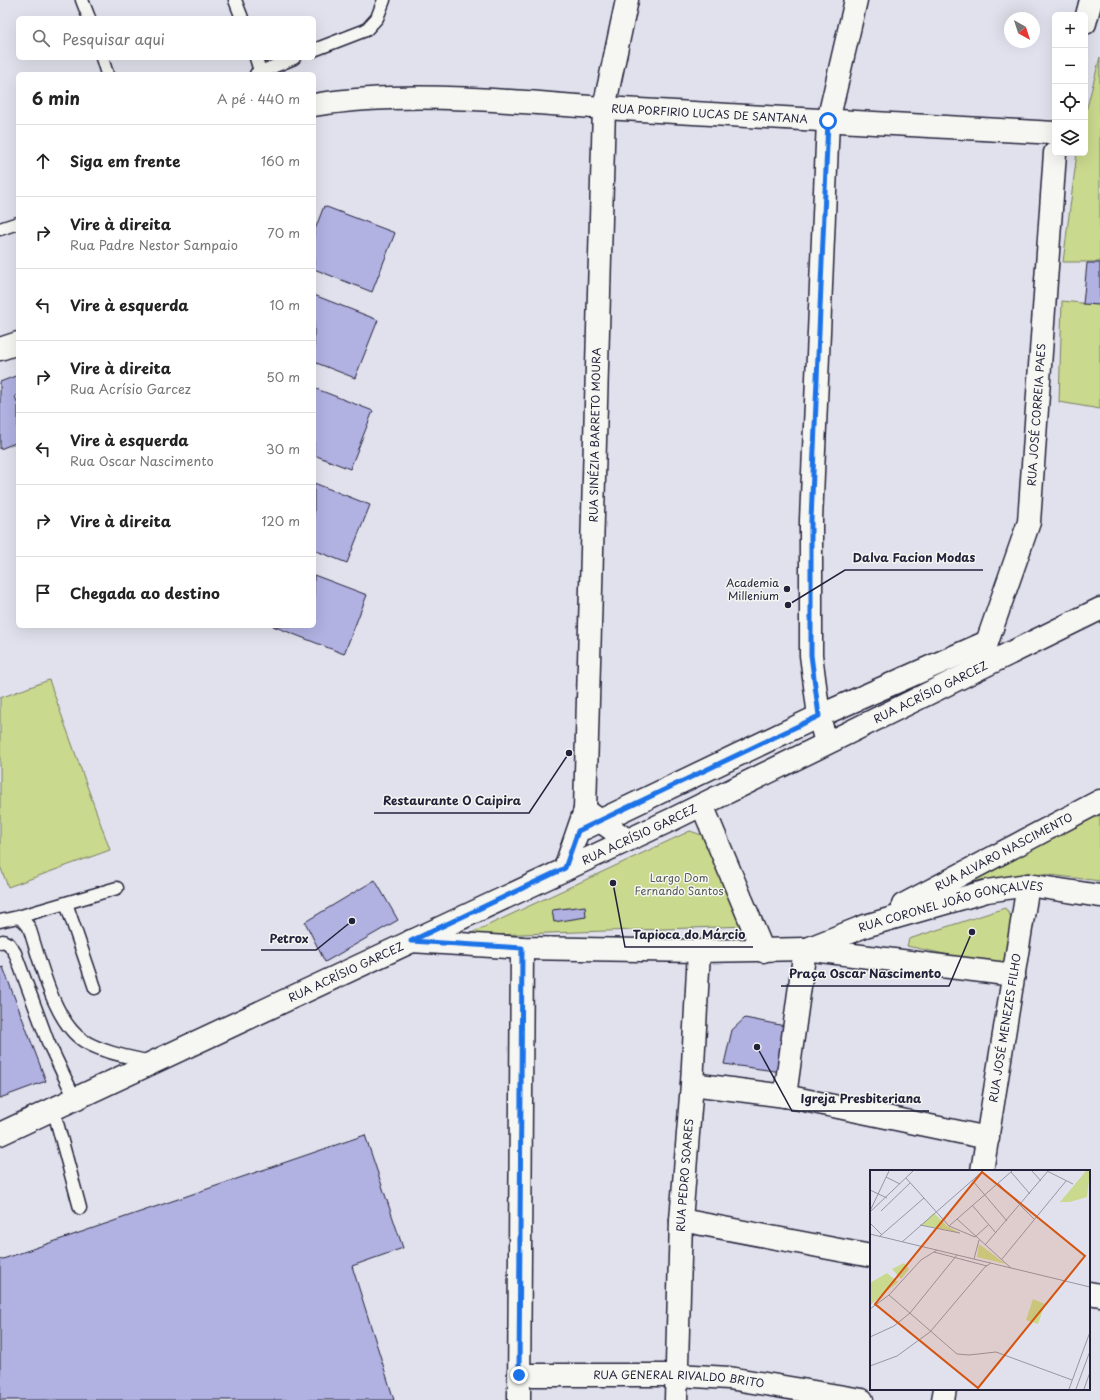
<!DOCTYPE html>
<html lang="pt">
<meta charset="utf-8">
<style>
body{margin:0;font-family:"Playpen Sans",sans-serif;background:#f6f6f6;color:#222}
.controls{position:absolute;right:12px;top:12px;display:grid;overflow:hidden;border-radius:6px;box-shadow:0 4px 16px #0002}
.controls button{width:36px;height:36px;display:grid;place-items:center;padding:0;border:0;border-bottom:1px solid #e0e0e0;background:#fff;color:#222;font:20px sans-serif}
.compass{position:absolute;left:1004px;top:12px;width:36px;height:36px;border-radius:50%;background:#fff;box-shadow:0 4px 16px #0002;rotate:141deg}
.stop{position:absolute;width:12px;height:12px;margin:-9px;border:3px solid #1a73e8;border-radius:50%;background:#fff}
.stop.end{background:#1a73e8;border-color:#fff;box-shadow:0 1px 4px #0008}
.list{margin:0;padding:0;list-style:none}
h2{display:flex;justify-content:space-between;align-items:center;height:52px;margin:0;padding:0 16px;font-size:17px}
h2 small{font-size:13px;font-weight:400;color:#767676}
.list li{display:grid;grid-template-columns:26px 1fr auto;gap:12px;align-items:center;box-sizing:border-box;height:72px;padding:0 16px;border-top:1px solid #e0e0e0}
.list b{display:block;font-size:15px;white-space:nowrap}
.list p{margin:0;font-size:13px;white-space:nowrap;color:#767676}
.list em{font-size:13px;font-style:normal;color:#767676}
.icon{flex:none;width:22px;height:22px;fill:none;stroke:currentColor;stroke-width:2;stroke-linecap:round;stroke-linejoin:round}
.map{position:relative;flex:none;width:1100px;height:1400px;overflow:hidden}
.search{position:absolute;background:#fff;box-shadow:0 4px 16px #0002;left:16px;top:16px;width:300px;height:44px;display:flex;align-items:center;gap:10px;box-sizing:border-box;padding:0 14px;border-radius:6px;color:#767676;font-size:15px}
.panel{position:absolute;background:#fff;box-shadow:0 4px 16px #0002;left:16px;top:72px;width:300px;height:556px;border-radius:6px}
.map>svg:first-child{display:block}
.green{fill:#c9d98d;stroke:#767e64}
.building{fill:#b1b1e2;stroke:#22223b}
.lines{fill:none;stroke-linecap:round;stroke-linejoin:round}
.lane-casing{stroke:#22223b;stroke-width:15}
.street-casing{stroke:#22223b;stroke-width:25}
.secondary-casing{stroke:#22223b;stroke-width:25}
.lane{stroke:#f6f6f2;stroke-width:12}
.street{stroke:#f6f6f2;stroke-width:22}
.secondary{stroke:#f6f6f2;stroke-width:22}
.route{stroke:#1a73e8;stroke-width:5}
.poi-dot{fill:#22223b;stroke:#f6f6f2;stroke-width:1.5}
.labels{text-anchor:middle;stroke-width:3;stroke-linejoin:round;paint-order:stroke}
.street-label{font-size:11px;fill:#22223b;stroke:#f6f6f2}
.poi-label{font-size:11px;fill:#22223b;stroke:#f6f6f2;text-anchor:end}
.park-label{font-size:11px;fill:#545954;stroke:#f6f6f2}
.inset-road{fill:none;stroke:#9595a6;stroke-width:1}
.view{fill:#d45411;fill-opacity:0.15;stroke:#d45411;stroke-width:2}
.inset-edge{fill:none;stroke:#22223b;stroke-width:2}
.leader{fill:none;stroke:#22223b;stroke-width:1.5}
.callout-dot{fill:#22223b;stroke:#f6f6f2;stroke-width:1.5}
.callout-label{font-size:12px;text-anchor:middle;font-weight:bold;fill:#22223b;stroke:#f6f6f2;stroke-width:3;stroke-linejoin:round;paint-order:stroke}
</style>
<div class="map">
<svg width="1100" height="1400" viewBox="0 0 1100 1400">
<rect width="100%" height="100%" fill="#e1e1ed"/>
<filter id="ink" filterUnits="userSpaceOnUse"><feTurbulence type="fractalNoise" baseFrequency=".025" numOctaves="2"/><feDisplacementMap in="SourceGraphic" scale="8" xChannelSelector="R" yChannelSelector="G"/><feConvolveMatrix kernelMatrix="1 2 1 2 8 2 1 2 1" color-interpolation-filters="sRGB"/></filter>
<g filter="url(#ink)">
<!-- green -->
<path class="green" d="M1100,57V262H1063L1077,153H1085V115Z
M1062,301L1100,305V409L1059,402Z
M49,680L110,850L8,887L0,866V698Z
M1100,807V881L1042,874L923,896Z
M690,831L705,836L747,926L465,936Z
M1005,908L1017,925L1006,967L907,946L909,939Z"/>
<!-- building -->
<path class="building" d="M324,206L395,233L372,292L314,269V232Z
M1087,263H1100V305L1083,304Z
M314,295L378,320L355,378L314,362Z
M18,375V395L15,396L18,405V442L0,449V382Z
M314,388L373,411L350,469L314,455Z
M314,483L370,505L347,563L314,550Z
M314,575L367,595L344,654L273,626H314Z
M375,880L398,920L325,962L305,922Z
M585,906L586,917L554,922L552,910Z
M3,967L46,1081L0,1098V968Z
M745,1018L790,1027L782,1072L724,1064L732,1030Z
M365,1135L403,1248L352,1266L394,1400H0V1260Z"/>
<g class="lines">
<!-- lane casing -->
<g class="lane-casing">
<path id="lane" d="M82,0L89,18
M235,0L242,18
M314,50L366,30L377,18L384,0
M102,58L107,74
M256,58L260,71
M256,74L294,58
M0,229L18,223
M66,903L95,988
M18,917L117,888
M0,921L18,917L24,921L29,927C40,960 54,1023 84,1041C104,1053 129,1057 151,1062
M0,942L3,941L9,944L15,953L48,1042L75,1099
M53,1108L80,1208"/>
</g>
<!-- street casing -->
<g class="street-casing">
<g id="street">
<path id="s1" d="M627,0L604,108L1055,133"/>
<path d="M1085,23L1091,0"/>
<path id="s2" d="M978,668L1029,522L1055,153"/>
<path d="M826,743L819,716L811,655V520L828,121L856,0"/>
<path d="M702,805L763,951"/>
<path d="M585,828L819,716L987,642"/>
<path id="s3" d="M903,905L1100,801"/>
<path d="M411,941L522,948L699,951L805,949L1014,975"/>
<path id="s4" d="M807,949L865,926L987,891L1028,885L1100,896"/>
<path d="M692,1084L785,1096L988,1138"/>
<path d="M785,1096L805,949"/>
<path id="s5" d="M982,1171L1028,885"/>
<path d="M681,1220L871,1256"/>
<path d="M1089,1293L1100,1295"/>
<path id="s6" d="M519,1375H677L729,1378L862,1400"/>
<path d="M519,1400L522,948"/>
<path id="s7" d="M676,1400L681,1220L692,1084L699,951"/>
<path d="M943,1400L945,1389"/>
</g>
</g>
<!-- secondary casing -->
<g class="secondary-casing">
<g id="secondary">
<path d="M314,105C407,90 509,101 604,108L585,810L565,868"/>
<path d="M0,349L18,343"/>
<path d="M585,810L627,840"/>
<path id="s8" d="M0,1134L673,819L1100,609"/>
</g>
</g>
<!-- lane -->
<use href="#lane" class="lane"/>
<!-- street -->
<use href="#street" class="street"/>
<!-- secondary -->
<use href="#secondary" class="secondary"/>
</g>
</g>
<g class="lines" filter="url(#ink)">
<!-- route -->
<path class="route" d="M519,1375L522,948L411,941L565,868L578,831L819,716L811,655V520L828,121"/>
</g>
<!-- markers -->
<circle class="poi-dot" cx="787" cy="589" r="4"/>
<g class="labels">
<!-- street labels -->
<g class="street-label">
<text dy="4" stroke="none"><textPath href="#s1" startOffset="216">RUA PORFIRIO LUCAS DE SANTANA</textPath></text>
<text dy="4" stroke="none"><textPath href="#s2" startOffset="262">RUA JOSÉ CORREIA PAES</textPath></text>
<text transform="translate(595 435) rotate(-89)" y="4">RUA SINÉZIA BARRETO MOURA</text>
<text dy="4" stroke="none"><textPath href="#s8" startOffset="1030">RUA ACRÍSIO GARCEZ</textPath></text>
<text dy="4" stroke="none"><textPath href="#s8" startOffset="706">RUA ACRÍSIO GARCEZ</textPath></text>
<text dy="4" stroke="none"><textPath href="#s3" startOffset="114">RUA ALVARO NASCIMENTO</textPath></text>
<text dy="4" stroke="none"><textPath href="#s4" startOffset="151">RUA CORONEL JOÃO GONÇALVES</textPath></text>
<text dy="4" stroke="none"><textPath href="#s8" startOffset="382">RUA ACRÍSIO GARCEZ</textPath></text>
<text dy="4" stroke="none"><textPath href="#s5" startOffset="145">RUA JOSÉ MENEZES FILHO</textPath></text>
<text dy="4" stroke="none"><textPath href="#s7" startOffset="225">RUA PEDRO SOARES</textPath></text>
<text dy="4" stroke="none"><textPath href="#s6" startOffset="160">RUA GENERAL RIVALDO BRITO</textPath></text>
</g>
<!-- poi labels -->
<g class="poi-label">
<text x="779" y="587">Academia<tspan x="779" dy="13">Millenium</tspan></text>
</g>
<!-- park labels -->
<g class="park-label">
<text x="679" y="882">Largo Dom<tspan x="679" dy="13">Fernando Santos</tspan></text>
</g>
</g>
<!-- overview -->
<g transform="translate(870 1170)">
<rect width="220" height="220" fill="#e1e1ed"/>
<path d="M216,1H220L217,27L200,32H190ZM64,43L77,56L90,63L51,55ZM109,74L136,94L107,87ZM34,93L39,99L31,109L22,99ZM17,103L28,112L0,135V113ZM163,129L175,134L168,154L156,150Z" fill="#c9d98d"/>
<path class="inset-road" d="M162,1L171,11M177,1L203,14M141,2L160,24M16,7L30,14M36,8L79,56L105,67M102,10L137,51M128,13L164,49M0,20L17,28M102,35L126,63M0,41L19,1M11,41L40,13M0,42L43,1M87,49L141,98M0,53L12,65M50,55L90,63M79,56L142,1M0,64L220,117M9,67L54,28M105,67L118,55M32,72L113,1M115,75L178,1M64,82L117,96M104,89L109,70M132,89L196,11M19,125L87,184L99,185L126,182L202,210M0,139L19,125L51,90L67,80M0,167L24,156L40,143L87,85M0,196L27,186L60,162L115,97L121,93M199,219L220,162M206,219L220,181M214,219L220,202"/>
<path class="view" d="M112,2L215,86L108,218L5,134Z"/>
<rect width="220" height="220" class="inset-edge"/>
</g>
<!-- callouts -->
<path class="leader" d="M788 605L845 570H983M569 753L529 813H374M613 883L625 947H753M352 921L316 950H261M972 932L949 986H781M757 1047L792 1111H929"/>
<g class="callout-dot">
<circle cx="788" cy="605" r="4"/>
<circle cx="569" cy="753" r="4"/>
<circle cx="613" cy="883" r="4"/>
<circle cx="352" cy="921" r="4"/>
<circle cx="972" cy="932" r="4"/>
<circle cx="757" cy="1047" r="4"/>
</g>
<g class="callout-label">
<text x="914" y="562">Dalva Facion Modas</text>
<text x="452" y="805">Restaurante O Caipira</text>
<text x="689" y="939">Tapioca do Márcio</text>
<text x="289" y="943">Petrox</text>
<text x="865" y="978">Praça Oscar Nascimento</text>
<text x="861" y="1103">Igreja Presbiteriana</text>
</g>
</svg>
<div class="controls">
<button>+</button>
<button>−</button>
<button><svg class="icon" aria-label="locate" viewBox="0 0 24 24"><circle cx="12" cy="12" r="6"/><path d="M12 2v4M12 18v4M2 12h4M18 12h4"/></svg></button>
<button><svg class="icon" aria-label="layers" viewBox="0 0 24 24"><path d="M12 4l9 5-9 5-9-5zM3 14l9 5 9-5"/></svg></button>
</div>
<svg class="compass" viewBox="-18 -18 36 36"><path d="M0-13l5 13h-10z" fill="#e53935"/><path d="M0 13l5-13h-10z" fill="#767676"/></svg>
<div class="stop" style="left:828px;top:121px"></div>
<div class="stop end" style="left:519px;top:1375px"></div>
<div class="search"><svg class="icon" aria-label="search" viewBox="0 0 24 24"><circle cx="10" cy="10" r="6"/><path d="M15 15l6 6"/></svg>Pesquisar aqui</div>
<section class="panel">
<h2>6 min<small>A pé · 440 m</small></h2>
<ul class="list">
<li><svg class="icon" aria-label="ahead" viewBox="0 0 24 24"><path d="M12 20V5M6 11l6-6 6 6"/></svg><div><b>Siga em frente</b></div><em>160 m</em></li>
<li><svg class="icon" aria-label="right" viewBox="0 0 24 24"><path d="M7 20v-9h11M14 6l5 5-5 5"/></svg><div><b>Vire à direita</b><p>Rua Padre Nestor Sampaio</p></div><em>70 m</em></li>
<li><svg class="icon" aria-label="left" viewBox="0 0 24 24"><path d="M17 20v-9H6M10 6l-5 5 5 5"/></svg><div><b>Vire à esquerda</b></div><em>10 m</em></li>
<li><svg class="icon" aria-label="right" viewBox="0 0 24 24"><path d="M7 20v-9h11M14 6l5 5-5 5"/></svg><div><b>Vire à direita</b><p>Rua Acrísio Garcez</p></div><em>50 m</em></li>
<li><svg class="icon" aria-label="left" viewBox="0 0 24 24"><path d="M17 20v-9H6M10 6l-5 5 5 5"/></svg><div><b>Vire à esquerda</b><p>Rua Oscar Nascimento</p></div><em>30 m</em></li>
<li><svg class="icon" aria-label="right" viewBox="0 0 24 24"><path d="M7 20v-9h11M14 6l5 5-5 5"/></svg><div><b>Vire à direita</b></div><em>120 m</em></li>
<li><svg class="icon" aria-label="arrive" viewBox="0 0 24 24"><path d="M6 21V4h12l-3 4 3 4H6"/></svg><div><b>Chegada ao destino</b></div></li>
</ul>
</section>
</div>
